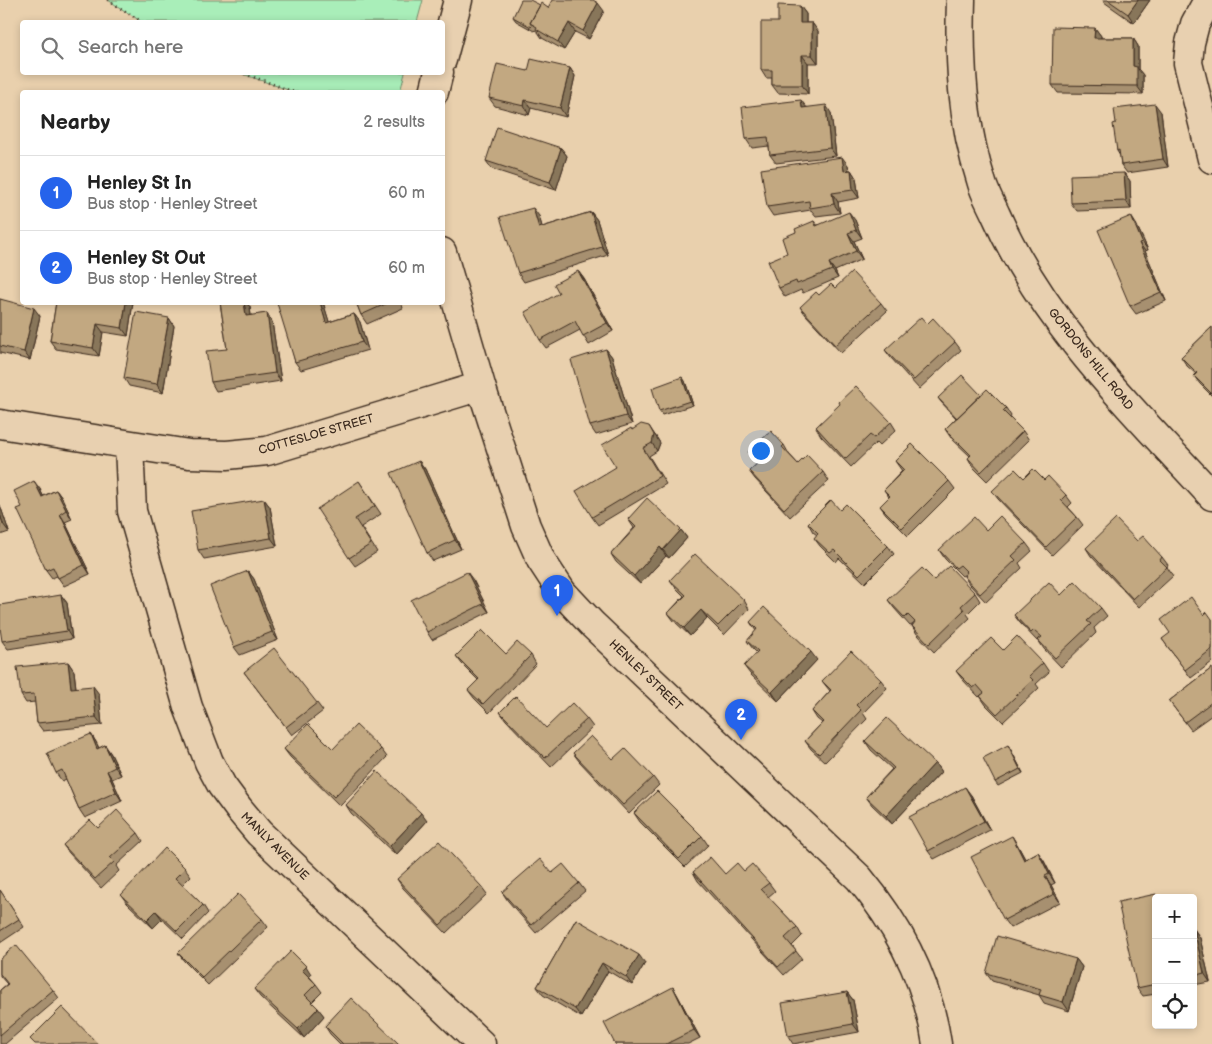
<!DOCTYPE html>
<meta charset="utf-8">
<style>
body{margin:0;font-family:"Balsamiq Sans",sans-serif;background:#f6f6f6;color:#222}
.controls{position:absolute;right:15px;bottom:15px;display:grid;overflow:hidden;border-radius:5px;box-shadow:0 2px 8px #0003}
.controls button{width:45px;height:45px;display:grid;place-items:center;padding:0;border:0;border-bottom:1px solid #e0e0e0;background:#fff;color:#222;font:25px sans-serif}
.you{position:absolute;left:760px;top:450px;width:18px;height:18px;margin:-12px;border:4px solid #fff;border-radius:50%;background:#1a73e8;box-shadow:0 0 0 8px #1a73e833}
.badge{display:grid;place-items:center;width:32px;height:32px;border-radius:50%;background:#2563eb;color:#fff;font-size:16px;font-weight:700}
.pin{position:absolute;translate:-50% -41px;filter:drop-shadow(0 1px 2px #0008)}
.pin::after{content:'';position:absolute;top:26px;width:18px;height:15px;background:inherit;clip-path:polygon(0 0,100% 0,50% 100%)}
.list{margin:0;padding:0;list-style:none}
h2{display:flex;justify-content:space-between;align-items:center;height:65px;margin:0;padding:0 20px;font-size:21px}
h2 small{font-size:16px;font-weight:400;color:#767676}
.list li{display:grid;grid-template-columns:32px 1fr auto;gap:15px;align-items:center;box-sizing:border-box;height:75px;padding:0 20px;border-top:1px solid #e0e0e0}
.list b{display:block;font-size:19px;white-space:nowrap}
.list p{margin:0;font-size:16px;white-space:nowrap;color:#767676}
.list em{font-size:16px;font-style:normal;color:#767676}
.icon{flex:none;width:28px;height:28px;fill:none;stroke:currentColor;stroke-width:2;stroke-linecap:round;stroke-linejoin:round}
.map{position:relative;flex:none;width:1212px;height:1044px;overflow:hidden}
.search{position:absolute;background:#fff;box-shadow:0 2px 8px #0003;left:20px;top:20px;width:425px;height:55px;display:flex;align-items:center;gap:12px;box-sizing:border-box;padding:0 18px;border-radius:5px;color:#767676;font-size:19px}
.panel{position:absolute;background:#fff;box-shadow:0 2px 8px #0003;left:20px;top:90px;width:425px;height:215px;border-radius:5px}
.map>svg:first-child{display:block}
.green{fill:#a9eeb9;stroke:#728c6c}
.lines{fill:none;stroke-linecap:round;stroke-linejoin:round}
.minor-casing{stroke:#3b2a1e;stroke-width:31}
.major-casing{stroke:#3b2a1e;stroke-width:31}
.path{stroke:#3b2a1e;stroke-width:3;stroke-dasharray:1 4;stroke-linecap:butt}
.minor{stroke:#e8d0b0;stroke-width:28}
.major{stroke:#e8d0b0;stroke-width:28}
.wall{fill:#a7906f;stroke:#3b2a1e}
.shaded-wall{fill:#88765a;stroke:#3b2a1e}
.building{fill:#c2a881;stroke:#3b2a1e}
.labels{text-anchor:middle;stroke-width:4;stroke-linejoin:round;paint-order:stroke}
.street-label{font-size:12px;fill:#3b2a1e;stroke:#e8d0b0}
</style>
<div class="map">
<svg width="1212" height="1044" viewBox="0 0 1212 1044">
<rect width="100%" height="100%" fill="#e9d0ad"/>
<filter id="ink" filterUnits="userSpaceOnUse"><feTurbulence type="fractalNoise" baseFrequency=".02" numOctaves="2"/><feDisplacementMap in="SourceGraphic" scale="10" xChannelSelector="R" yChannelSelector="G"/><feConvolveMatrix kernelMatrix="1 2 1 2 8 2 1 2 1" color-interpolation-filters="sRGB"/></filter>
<g filter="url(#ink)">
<!-- green -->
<path class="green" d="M108,0H423L417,22H142Z
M240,73L405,72V73L400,92H294Z"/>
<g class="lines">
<!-- minor casing -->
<g class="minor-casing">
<path id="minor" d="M1208,0L1195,24L1190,43L1188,63L1212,159
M442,60L458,0
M434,92L439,72
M442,252L481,386L526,526L541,560L562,592L593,625L859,878C899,926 928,982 937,1044
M0,424L189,454L227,455L267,451L481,386
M129,445L132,511L188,707L209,762L222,786L239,809L259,833L481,1044"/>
</g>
<!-- major casing -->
<g class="major-casing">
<path id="major" d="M961,0C959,60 962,122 981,180C984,192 991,204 996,215C1044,324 1132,409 1212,496"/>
</g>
<!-- path -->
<path class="path" d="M108,0L142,22
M240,72L294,92"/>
<!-- minor -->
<use href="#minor" class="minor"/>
<!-- major -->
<use href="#major" class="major"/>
</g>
<!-- wall -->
<path class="wall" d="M1103,0H1150L1134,23L1104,2Z
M540,5L548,8L604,11L589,39L575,32L564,50L542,38L538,32L535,30L534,31L516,21L513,17Z
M800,6L806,14V23H812L818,31V63H808V94L778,93L772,85V78H766L761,70L778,22Z
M1095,28L1101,36V38H1133L1138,46V69L1143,75V94L1058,93L1052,85Z
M570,68L575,76L566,117L531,108L529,115L495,106L489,98L528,71Z
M806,107L831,113L836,156L776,163L770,155L769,146L752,148L746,139Z
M1161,112L1168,167L1127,173L1121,165L1120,156L1117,151L1116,123Z
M561,148L567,156L556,190L492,169L486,161Z
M848,165L849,170H851L856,178L859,198L838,202L840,213L816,216L811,210L773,216L767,207Z
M1124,173L1130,181L1131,209L1077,211L1071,203Z
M591,212L597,220L608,255L524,282L518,273L539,216L542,227Z
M855,220L862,238L854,241L862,259L835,271L838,278L803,293L801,290L785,297L779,288L796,232L814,221L817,225Z
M1136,224L1148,250L1145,251L1166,301L1136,314L1130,306Z
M578,271L584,279L613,331L589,345L580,330L546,348L540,340L559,293Z
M835,288L881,303L887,311L841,353L806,315L800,307L819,295Z
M0,299L40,316L30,360L0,353Z
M56,302H133L128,336L103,332L99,356L56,349L50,341Z
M220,302H246L250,307L251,316L267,313L272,322L281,381L216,391L211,382L227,349Z
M280,302H323L329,322L354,314L360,322L368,350L301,370L295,362Z
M356,302H401L403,308L367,324L361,315Z
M169,318L174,326L163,393L129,386L124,378Z
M927,324L955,342L961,350L919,389L891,358L885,350Z
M1212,327V396L1200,384L1194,376L1196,374L1187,366L1181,357Z
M606,349L612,357L632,424L596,435L590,426Z
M682,377L685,381L693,405L662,415L659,411Z
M981,395L1006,408L1011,416L1010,418L1023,431L1029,440L987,481L973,467L968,458L970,456L951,438L945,429L956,418L941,402L938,398Z
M891,422L896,430L879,446L876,443L851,467L821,436L816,427Z
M632,429L655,435L660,443L657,451L649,456L666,484L598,525L592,517L616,467Z
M784,445L789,454L798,464L823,472L829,481L790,517L755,479L749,471L757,464L748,452Z
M419,461L425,469L461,549L433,561L427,553Z
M895,461L949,481L955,489L908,536L886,514L880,506L889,497L884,490L902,471Z
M1024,478L1044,480L1066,495L1072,503L1068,507L1077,517L1083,525L1052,555L998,499L992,491Z
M359,481L381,514L361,527L377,552L355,566L349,558Z
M40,489L43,496L56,490L62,498L72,519L65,522L90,574L64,586L57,576L52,578L46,570L22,507Z
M264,499L270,507L277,546L204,559L198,550Z
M0,505L9,532L0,535Z
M840,510L888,546L894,554L865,583L839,558L836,562L820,546L814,538L817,535L813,532L808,523Z
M628,519L681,530L687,538L669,558L666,556L640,584L616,562L611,554L634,528Z
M986,530L1026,543L1032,551L1019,563L1022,568L986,602L969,584L964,576L966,574L962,576L945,559L939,550Z
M1137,541L1162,557L1168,565L1167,567L1173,576L1139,607L1091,556L1086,548Z
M248,571L254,579L278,640L240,655L234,647Z
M473,580L489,612L432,640L427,632Z
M670,580L744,600L749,609L724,635L707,618L690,636L674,621L668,613L684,596L676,588Z
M934,580L975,593L980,601L967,614L970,618L934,652L917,634L912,626L914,624L910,626L894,608L888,600Z
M61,595L67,603L72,639L8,649L2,641Z
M1061,595L1101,608L1107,616L1094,628L1096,633L1061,667L1044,649L1038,640L1040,638L1037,641L1020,623L1014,615Z
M1212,619V662L1191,678L1162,639Z
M750,622L817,660L778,701L750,674L744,666L757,653L753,649L747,641L756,631Z
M1003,650L1043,663L1049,672L1036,684L1039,688L1003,722L986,705L980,696L982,694L979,697L962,679L956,671Z
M506,654L531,655L536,664L489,713L474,698L468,690L478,680L462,664L456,656Z
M68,662L74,671L76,688L99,694L102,725L43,731L37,723L35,702L26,703L21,695Z
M1212,668V715L1191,730L1169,701Z
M244,672L317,703L323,711L292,735Z
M881,680L887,688L863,713L867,719L825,762L811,749L805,741L822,723L817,719L812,711L830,691L822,681Z
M500,712L546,728L587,719L593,727L551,767L506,720Z
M91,734L96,742L99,748L105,745L111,754L121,775L112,779L122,801L85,818L79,809L66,779L62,781L56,773Z
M865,741L935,763L941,772L892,824L872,805L866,797L892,769L871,750Z
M1008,745L1023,773L998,786L995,782Z
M284,749H381L387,757L340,806L290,757Z
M573,753L613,759L653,777L659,785L629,814L579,761Z
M971,795L990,830L934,859L928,851Z
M346,805L427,821L396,855L351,813Z
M634,813L702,836L708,845L685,867L640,822Z
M98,828L138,833L143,841L116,866L119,871L101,888L69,853L63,845Z
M1017,844L1025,859L1038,852L1044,861L1055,883L1051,885L1060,902L1010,928L1004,920Z
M185,868L191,876L182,885L203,905L208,913L183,939L162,919L153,928L127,903L121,895Z
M744,871L769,883L775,891L768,897L797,927L802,936L792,946L802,959L784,975L698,881L693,872L725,874Z
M552,873L579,883L585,891L536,933L508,901L502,892Z
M397,879L481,886L487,894L446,933L403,888Z
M0,890L24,927L0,943Z
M1156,898V994L1143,996L1137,988Z
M262,919L268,927L208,985L184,961L178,953Z
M576,919L645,963L632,985L608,971L581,1017L543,995L537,987Z
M1194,929L1200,938L1210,982L1193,985V930Z
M0,959L53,990L59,998L5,1044H0V990L7,984L0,976Z
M1076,959L1082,967L1069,1011L1044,1003L1039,995L992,981L986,973Z
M311,974L309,976L316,984L322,992L312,1002L324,1016L304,1038L260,997L254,989Z
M673,987L678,996L700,1038L688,1044H615Z
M847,992L853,1000L859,1032L793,1044L788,1036Z
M325,1026L399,1044H340L330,1034Z"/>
<!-- shaded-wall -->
<path class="shaded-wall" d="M1138,0H1150L1134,23L1128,14Z
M598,3L604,11L589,39L583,31Z
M800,6L806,14V31L800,23Z
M569,23L575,32L564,50L558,42Z
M812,23L818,31V63L812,55Z
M1095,28L1101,36L1100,46L1094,38Z
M1133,38L1138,46V69L1143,75V94L1137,86L1133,66Z
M802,55L808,63V94L802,85Z
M570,68L575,76L566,117L560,108Z
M525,100L531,108L529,115L524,106Z
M801,100L807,108H802Z
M1155,104L1161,112L1168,167L1163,159Z
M826,105L831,113L836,156L830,148Z
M561,148L567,156L556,190L550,182Z
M842,157L848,165L850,180L844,171Z
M851,170L856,178L859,198L853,190Z
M1124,173L1130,181L1131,209L1126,201Z
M832,193L838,202L840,213L834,204Z
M533,208L539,216L545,237L539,228Z
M591,212L597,220L608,255L602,247Z
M849,212L855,220L862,238L856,230Z
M1131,216L1136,224L1148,250L1142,242Z
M848,233L854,241L862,259L856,251Z
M1139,243L1145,251L1166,301L1161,292Z
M829,263L835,271L838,278L832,270Z
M578,271L584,279L613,331L607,323Z
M126,302H133L128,336L122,328Z
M244,302H246L250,307L252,325L246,316Z
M320,302H323L332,331L326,323Z
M34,308L40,316L30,360L24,352Z
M267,313L272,322L281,381L275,373Z
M354,314L360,322L368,350L362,342Z
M169,318L174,326L163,393L157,384Z
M97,324L103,332L99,356L93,348Z
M606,349L612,357L632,424L626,416Z
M682,377L685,381L693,405L690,401Z
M649,426L660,443L657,451L652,443Z
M419,461L425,469L461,549L455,540Z
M34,481L40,489L47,505L42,497Z
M56,490L62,498L72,519L66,510Z
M264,499L270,507L277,546L271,538Z
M0,505L9,532L3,524L0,514Z
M60,514L65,522L90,574L84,565Z
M681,530L687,538L669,558L663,550Z
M660,547L666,556L640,584L634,576Z
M248,571L254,579L278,640L272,632Z
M467,572L473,580L489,612L483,604Z
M61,595L67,603L72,639L67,631Z
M701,610L707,618L690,636L684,628Z
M811,652L817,660L778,701L772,692Z
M68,662L74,671L77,697L71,688Z
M93,686L99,694L102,725L96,717Z
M91,734L96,742L103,757L97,749Z
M105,745L111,754L121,775L115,767Z
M1008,745L1011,750L1023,773L1020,769Z
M935,763L941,772L892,824L886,816Z
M107,771L112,779L122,801L116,792Z
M965,787L971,795L990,830L984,821Z
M421,813L427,821L396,855L390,846Z
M1012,836L1017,844L1030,868L1024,860Z
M1038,852L1044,861L1055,883L1049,874Z
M1045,876L1051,885L1060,902L1054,894Z
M156,911L162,919L153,928L147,920Z
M1194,929L1200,938L1210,982L1204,973Z
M639,955L645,963L632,985L626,977Z
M1076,959L1082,967L1069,1011L1063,1002Z
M602,963L608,971L581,1017L575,1009Z
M306,966L311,974L308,978L302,970Z
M673,987L678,996L700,1038L694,1030Z
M847,992L853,1000L859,1032L853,1024Z
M318,1008L324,1016L304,1038L298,1029Z"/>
<!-- building -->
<path class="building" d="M521,0H530L540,5L530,23L532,26L531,27L513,17Z
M552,0H593L598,3L583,31L569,23L558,42L536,29L537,27L530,23L541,3L548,8Z
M1108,0H1138L1128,14Z
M778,5L800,6V23H812V55H802V85H772V70H761V22H778Z
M1053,27L1095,28L1094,38H1133V66L1137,67V86L1052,85Z
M531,59L570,68L560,108L525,100L524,106L489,98L497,64L528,71Z
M801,100L802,108L826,105L830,148L770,155L768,137L746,139L742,107Z
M1155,104L1163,159L1121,165L1119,150L1117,151L1113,124L1116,123L1114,109Z
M497,127L561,148L550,182L486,161Z
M842,157L844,171L851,170L853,190L832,193L834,204L810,208L809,201L767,207L761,169Z
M1124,173L1126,201L1071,203L1070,175Z
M533,208L539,228L591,212L602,247L518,273L500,217Z
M849,212L856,230L848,233L856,251L829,263L832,270L797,284L796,281L779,288L768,261L787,253L782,238L796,232L795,229L814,221L816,226Z
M1131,216L1142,242L1139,243L1161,292L1130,306L1098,230Z
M578,271L607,323L583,336L575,321L540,340L525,312L559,293L554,284Z
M852,272L881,303L835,345L800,307L816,292L819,295L831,284L835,288Z
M0,299L34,308L24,352L0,346Z
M56,302H126L122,328L97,324L93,348L50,341Z
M220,302H244L246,316L267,313L275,373L211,382L206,351L227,349Z
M280,302H320L326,323L354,314L362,342L295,362L277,303Z
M356,302H390L361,315Z
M136,312L169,318L157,384L124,378Z
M921,317L927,324L933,318L955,342L914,380L885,350Z
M1212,327V394L1194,376L1197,373L1181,357Z
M606,349L626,416L590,426L571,360Z
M962,375L981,395L957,418L938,398Z
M682,377L690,401L659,411L652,388Z
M856,386L891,422L874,438L870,435L845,459L816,427L840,404L839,402Z
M987,389L1006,408L1003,411L1023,431L981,472L968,458L971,455L945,429Z
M641,424L649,426L654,435L652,443L643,448L660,476L592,517L576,491L616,467L602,445L631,428L632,430Z
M771,431L784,445L782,447L798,464L807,455L823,472L784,509L749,471L758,463L748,452Z
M912,444L949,481L902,528L880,506L890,496L884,490L904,470L895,461Z
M419,461L455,540L427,553L391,473Z
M1015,469L1024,478L1033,469L1044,480L1048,476L1066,495L1061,500L1077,517L1046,547L992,491Z
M34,481L42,497L56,490L66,510L60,514L84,565L58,578L53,567L46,570L17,509L22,507L14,491Z
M359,481L375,506L355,519L371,544L349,558L317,509Z
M647,498L681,530L663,550L660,547L634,576L611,554L636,527L628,519Z
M264,499L271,538L198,550L191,511Z
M831,500L840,510L846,504L888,546L859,575L834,550L830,553L814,538L818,533L808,523Z
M0,514L3,524L0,525Z
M1000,516L1026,543L1012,556L1016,560L980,594L964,576L967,572L960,565L956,568L939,550L974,517L986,530Z
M1116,519L1137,541L1143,536L1162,557L1160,560L1167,567L1133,599L1086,548Z
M695,554L744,600L718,626L701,610L684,628L668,613L686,595L670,580Z
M949,566L975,593L961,606L964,610L929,644L912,626L915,622L908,615L905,618L888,600L922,568L934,580Z
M248,571L272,632L234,647L210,586Z
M467,572L483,604L427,632L411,600Z
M1075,581L1101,608L1087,621L1091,624L1055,658L1038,640L1042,637L1034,630L1031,633L1014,615L1049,582L1061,595Z
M61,595L67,631L2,641L0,628V605Z
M1191,597L1204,615L1207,612L1212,619V649L1185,670L1162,639L1170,633L1161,620Z
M764,607L811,652L772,692L744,666L758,651L747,641L757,629L750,622Z
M482,630L506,654L517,642L531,655L483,704L468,690L479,679L456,656Z
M1017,636L1043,663L1029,676L1033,680L997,714L980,696L984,693L977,685L973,688L956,671L991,638L1003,650Z
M274,648L317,703L286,727L244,672Z
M851,651L881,680L856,705L861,710L819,754L805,741L823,722L812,711L831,690L822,681Z
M68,662L71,688L93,686L96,717L37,723L34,694L21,695L17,667Z
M1212,668V702L1185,722L1169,701Z
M516,696L546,728L572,703L587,719L545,758L500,712Z
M887,718L935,763L886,816L866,797L894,768L865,741Z
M308,724L333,749L356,725L381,749L334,797L284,749Z
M91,734L97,749L105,745L115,767L107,771L116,792L79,809L62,770L56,773L47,753Z
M591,736L613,759L625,748L653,777L623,805L573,753Z
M1008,745L1020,769L995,782L983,758Z
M377,771L421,813L390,846L346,805Z
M965,787L984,821L928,851L909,817Z
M657,791L702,836L679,859L634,813Z
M117,810L138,833L110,858L114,862L95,879L63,845L90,820L98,828Z
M1012,836L1024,860L1038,852L1049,874L1045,876L1054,894L1004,920L971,857Z
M439,841L481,886L440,925L397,879Z
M165,848L185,868L175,878L203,905L177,931L156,911L147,920L121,895Z
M710,857L725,874L737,863L744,871L752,864L769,883L761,889L797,927L785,938L796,951L778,967L693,872Z
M540,859L552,873L563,864L579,883L531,925L502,892Z
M0,890L19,919L0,931Z
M238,894L262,919L202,977L178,953Z
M1156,894V984L1137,988L1118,902Z
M576,919L639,955L626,977L602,963L575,1009L537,987Z
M1194,929L1204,973L1193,976V930Z
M997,936L1076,959L1063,1002L1039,995L1041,989L986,973Z
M16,945L53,990L0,1035V990L8,984L0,974V959Z
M291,951L306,966L302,970L316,984L305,995L318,1008L298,1029L254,989Z
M673,987L694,1030L666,1044H615L604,1023Z
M847,992L853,1024L788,1036L782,1003Z
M351,998L399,1044H343L325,1026Z
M62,1007L98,1044H35L30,1039Z"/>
</g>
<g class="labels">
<!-- street labels -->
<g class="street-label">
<text transform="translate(1091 359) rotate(51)" y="4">GORDONS HILL ROAD</text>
<text transform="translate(316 434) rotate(-16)" y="4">COTTESLOE STREET</text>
<text transform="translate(646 675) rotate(44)" y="4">HENLEY STREET</text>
<text transform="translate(275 846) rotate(45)" y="4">MANLY AVENUE</text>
</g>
</g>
</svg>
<div class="controls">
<button>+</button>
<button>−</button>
<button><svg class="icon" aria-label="locate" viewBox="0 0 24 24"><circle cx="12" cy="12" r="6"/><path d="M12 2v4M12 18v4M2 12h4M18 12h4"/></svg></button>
</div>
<div class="you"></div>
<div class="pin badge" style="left:557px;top:616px">1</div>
<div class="pin badge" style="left:741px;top:740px">2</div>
<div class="search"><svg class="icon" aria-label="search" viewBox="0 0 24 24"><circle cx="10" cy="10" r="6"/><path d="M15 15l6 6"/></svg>Search here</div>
<section class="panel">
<h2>Nearby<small>2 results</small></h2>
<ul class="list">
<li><span class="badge">1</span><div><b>Henley St In</b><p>Bus stop · Henley Street</p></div><em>60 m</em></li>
<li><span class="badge">2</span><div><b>Henley St Out</b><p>Bus stop · Henley Street</p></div><em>60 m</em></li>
</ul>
</section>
</div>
